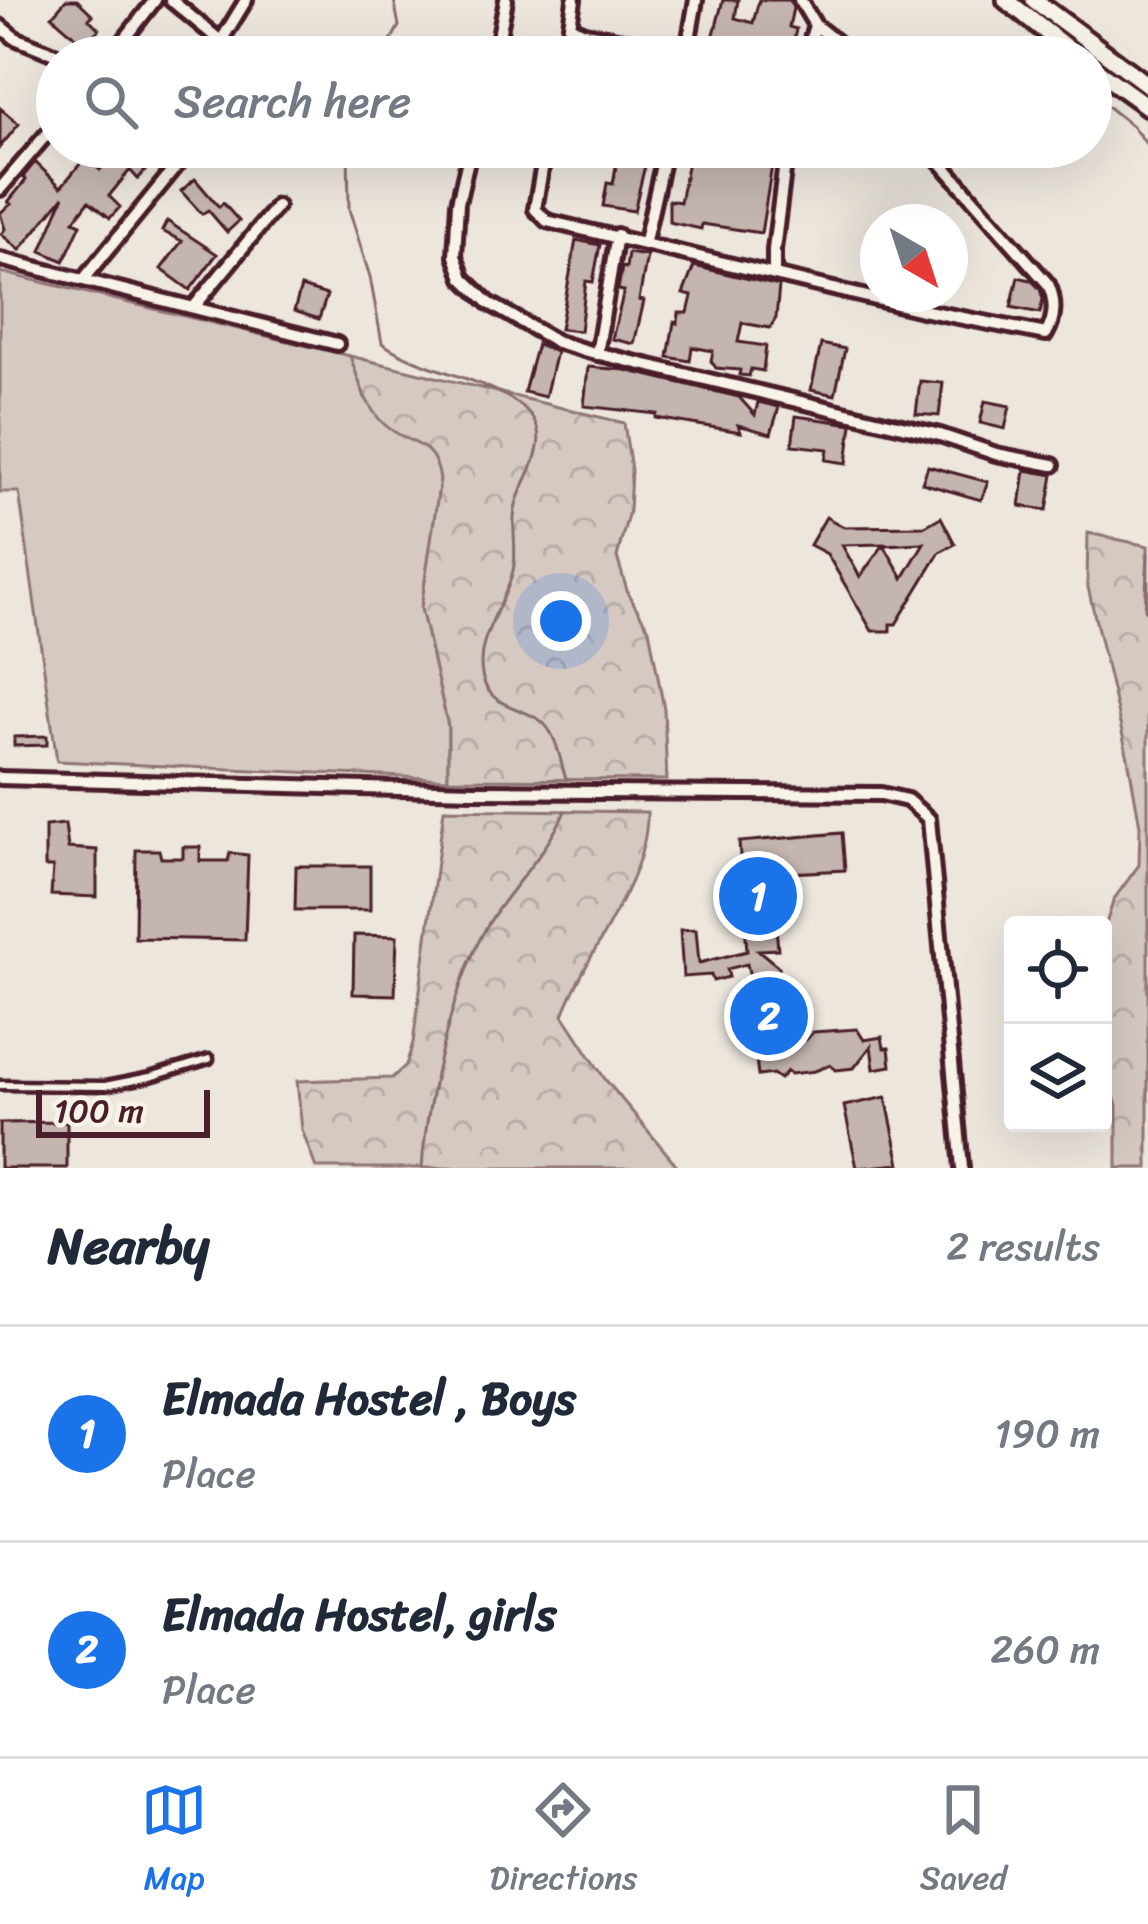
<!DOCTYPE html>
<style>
body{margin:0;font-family:Sriracha,sans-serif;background:#f6f6f7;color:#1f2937}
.controls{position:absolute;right:36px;bottom:36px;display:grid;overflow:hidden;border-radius:12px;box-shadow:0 12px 48px #0002}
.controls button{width:108px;height:108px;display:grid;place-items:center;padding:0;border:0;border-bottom:3px solid #e0e1e3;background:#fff;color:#1f2937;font:60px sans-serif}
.compass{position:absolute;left:860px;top:204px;width:108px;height:108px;border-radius:50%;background:#fff;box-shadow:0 12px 48px #0002;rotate:141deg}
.scale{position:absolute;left:36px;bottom:30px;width:174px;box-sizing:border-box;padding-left:12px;border:6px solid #4a1f2b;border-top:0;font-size:33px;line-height:42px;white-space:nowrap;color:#4a1f2b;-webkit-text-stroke:9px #f7f3e8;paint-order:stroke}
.you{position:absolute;left:561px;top:621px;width:42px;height:42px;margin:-30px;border:9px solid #fff;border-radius:50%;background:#1a73e8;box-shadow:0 0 0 18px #1a73e833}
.badge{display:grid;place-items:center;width:78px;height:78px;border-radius:50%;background:#1a73e8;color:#fff;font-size:39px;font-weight:700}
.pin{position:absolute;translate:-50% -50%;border:6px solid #fff;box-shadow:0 3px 12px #0006}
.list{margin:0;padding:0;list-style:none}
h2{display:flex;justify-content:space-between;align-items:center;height:156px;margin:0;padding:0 48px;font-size:51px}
h2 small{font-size:39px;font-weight:400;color:#747a83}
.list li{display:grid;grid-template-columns:78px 1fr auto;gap:36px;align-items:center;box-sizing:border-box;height:216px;padding:0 48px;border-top:3px solid #e0e1e3}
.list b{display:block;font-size:45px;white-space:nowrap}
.list p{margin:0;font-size:39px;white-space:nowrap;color:#747a83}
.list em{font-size:39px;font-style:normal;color:#747a83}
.icon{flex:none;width:66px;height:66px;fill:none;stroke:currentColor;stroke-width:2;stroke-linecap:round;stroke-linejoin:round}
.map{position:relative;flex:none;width:1148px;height:1168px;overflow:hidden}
.search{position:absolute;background:#fff;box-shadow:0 12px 48px #0002;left:36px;right:36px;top:36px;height:132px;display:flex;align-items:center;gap:30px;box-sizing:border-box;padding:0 42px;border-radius:66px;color:#747a83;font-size:45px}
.sheet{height:588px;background:#fff}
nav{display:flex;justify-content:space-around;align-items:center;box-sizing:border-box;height:168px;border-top:3px solid #e0e1e3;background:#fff;font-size:33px;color:#747a83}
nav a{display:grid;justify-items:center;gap:6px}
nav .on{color:#1a73e8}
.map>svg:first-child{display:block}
.grass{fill:#d5c9c2;stroke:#907476;stroke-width:3}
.forest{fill:url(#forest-crowns);stroke:#907476;stroke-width:3}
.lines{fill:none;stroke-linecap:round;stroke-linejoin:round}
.stream{stroke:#896c6f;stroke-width:3}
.building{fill:#c4b5b0;stroke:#4a1f2b;stroke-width:3;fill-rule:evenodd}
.lane-casing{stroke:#4a1f2b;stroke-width:15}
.street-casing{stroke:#4a1f2b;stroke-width:20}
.secondary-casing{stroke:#4a1f2b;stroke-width:24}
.lane{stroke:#f7f3e8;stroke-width:6}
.street{stroke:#f7f3e8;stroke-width:10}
.secondary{stroke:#f7f3e8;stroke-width:15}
</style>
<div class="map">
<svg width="1148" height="1168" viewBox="0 0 1148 1168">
<defs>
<pattern id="forest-crowns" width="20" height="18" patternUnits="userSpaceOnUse" patternTransform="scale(3)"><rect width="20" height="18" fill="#d5c9c2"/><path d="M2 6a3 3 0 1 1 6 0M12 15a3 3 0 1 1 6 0" fill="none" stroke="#b8aca7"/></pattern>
</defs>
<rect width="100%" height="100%" fill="#ece6dd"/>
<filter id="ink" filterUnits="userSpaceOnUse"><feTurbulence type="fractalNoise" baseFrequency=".00833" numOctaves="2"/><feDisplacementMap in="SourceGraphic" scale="24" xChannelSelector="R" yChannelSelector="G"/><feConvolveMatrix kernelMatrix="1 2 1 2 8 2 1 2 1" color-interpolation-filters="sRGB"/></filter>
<g filter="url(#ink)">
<!-- grass -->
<path class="grass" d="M0,272L350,356L365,398L408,439L430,449L438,462L440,480L421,608L448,726V779L57,761L19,492H0Z"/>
<!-- forest -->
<path class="forest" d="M350,356L624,423L631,470L629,511L617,557L628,594L649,629L664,709L667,780L448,779V726L421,608L440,480C434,437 410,448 384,424C365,406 359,380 350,356Z
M1088,533L1148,546V1168H1117V1105L1103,1067V933L1114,899L1139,865L1140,826L1128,758L1087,583Z
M444,809L647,812C649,879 586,952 563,1015L605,1079L679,1168H316L302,1130L297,1081L392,1078L406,1065L413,1043Z"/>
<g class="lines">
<!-- stream -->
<path class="stream" d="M382,57L399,26L394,0
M1091,93L1132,126L1148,146
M348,147L349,209L370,277L382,343C422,371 477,375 517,403C560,432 528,469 517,501C510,523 517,544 514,565C508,604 472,638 483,679C491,708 521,706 541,721C557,733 560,761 566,779
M1148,554L1145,609L1148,616
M422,1168C427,1099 452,986 487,926C511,885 546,856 565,811"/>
</g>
<!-- building -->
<path class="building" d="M66,0H77L93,15L89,19L99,29L76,53L70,46L78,39L52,16Z
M723,0H738L735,18L753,23L759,0H790L793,8L789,27L796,29L792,49L743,38L738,57H708Z
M0,108L19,124L0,147Z
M110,147H166L138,179L130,170L109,196L120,207L110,218L89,201L74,221L81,224L64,261L41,251L64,196L20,250L1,234L5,229L0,213L11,204L8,202L26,180L23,177L35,162L61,187L85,158L100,170L115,153Z
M681,147H775L761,233L702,224L701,229L669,222V200L680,202L688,161L679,159Z
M619,149L648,153L634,211L603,206L607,183L613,184Z
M195,179L219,207L223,203L239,221L227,232L208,210L202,214L181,191Z
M167,221L217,254L190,290L161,269L182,241L162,231Z
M576,240L600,245L593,282L586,281L580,331L560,329Z
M628,253L647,256L639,300L644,301L634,344L612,339L624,291L618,290L622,267L626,268Z
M694,266L779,286L776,318L770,328L742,323L738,342L766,346L763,371L751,369L749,376L739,375L740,370L716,368L711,361L713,351L692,347L690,361L668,357L674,322L678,323L679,313H688L692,296L683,294Z
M1018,277L1031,280L1040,289L1043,299L1040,313L1011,307Z
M301,287L327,295L319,319L294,311Z
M537,344L556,352L545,397L524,392Z
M821,344L845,349L835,395L811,390Z
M588,367L625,370L739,397L755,415L758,402L779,407L771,434L738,425L741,432L656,418L657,414L584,406Z
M920,381L943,383L939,416L916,414Z
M985,401L1010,406L1005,429L980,423Z
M796,416L852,424L847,463L826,460L828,449L792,445Z
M928,466L988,482L981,500L922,483Z
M1025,470L1053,475L1047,510L1020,506Z
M826,517L844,527L925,526L941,517L955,544L940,552L896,624H890V631H872L827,554L810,545ZM924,543L903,578L884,545ZM884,544L860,577L842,545Z
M47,736V745L14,746V737Z
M65,824L68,848L97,850V897L51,895L53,867H45V826Z
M842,833L845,870L771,874L778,949L758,950L779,967L788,1036L798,1034L806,1040L813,1032L857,1029L864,1040L882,1037L884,1048H889L891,1066L874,1069L871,1046L854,1068L836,1070L830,1065L815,1071L791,1074L787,1071L780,1079L773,1074L758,1076L754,1038L742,1040L754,1024L752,1008L757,1007L747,964L727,969L729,977L713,981L711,975L683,977L680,930L696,929L699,963L747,951L739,842Z
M183,847H200V861H228L230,853L248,855L245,940L135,938L136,850H159L161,858H183Z
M296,866H370V910H295Z
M354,935L397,936L395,995L353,994Z
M886,1097L900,1164L857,1168L844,1106Z
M67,1122V1168H0V1123Z"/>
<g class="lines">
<!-- lane casing -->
<g class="lane-casing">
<path id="lane" d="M0,1085L105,1086L150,1077L209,1059"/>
</g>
<!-- street casing -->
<g class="street-casing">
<path id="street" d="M171,0L240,57
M800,0L815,25L855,57
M0,26L15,38L62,57
M571,27L585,33L687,52
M221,41L246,0
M686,56L696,0
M111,57L155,0
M495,57L506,0
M565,57L574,0
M806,57L815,25
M471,147L458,203L455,256L463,278L489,303L557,342L587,351L940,435L996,454L1053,465
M546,147L535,209L547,221L922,310L1046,334C1055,319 1056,301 1048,284L927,147
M264,152L269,147
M0,189L57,122
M645,241L666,147
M0,259L337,344
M774,273V250L787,147
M84,279L192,147
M194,307L277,206
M597,354L617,235
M0,778L473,791L881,794L907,800L929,819L962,1168"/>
</g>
<!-- secondary casing -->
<g class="secondary-casing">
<path id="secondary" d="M1006,0L1078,57
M1034,0L1148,85
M1091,66L1148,107"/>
</g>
<!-- lane -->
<use href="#lane" class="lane"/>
<!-- street -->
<use href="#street" class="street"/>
<!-- secondary -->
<use href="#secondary" class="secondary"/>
</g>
</g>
</svg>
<div class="controls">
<button><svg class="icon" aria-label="locate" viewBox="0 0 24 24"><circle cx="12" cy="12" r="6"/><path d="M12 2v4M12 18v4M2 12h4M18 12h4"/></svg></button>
<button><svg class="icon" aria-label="layers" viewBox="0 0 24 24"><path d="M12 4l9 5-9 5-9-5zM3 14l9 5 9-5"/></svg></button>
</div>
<svg class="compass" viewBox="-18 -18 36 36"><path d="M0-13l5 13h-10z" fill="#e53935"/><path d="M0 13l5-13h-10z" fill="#747a83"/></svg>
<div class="scale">100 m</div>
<div class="you"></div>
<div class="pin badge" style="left:758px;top:896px">1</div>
<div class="pin badge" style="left:769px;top:1016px">2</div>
<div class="search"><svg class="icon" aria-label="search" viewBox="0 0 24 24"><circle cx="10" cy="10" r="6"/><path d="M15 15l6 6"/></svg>Search here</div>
</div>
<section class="sheet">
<h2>Nearby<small>2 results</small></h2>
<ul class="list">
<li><span class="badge">1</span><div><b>Elmada Hostel , Boys</b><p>Place</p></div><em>190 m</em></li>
<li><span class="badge">2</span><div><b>Elmada Hostel, girls</b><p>Place</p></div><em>260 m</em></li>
</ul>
</section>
<nav>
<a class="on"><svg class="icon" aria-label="map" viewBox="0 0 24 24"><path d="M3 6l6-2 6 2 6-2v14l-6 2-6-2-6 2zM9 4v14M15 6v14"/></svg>Map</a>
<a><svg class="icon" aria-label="directions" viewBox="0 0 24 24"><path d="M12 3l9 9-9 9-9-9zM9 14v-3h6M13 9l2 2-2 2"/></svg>Directions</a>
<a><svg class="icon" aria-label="saved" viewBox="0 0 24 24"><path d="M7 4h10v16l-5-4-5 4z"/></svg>Saved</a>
</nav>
